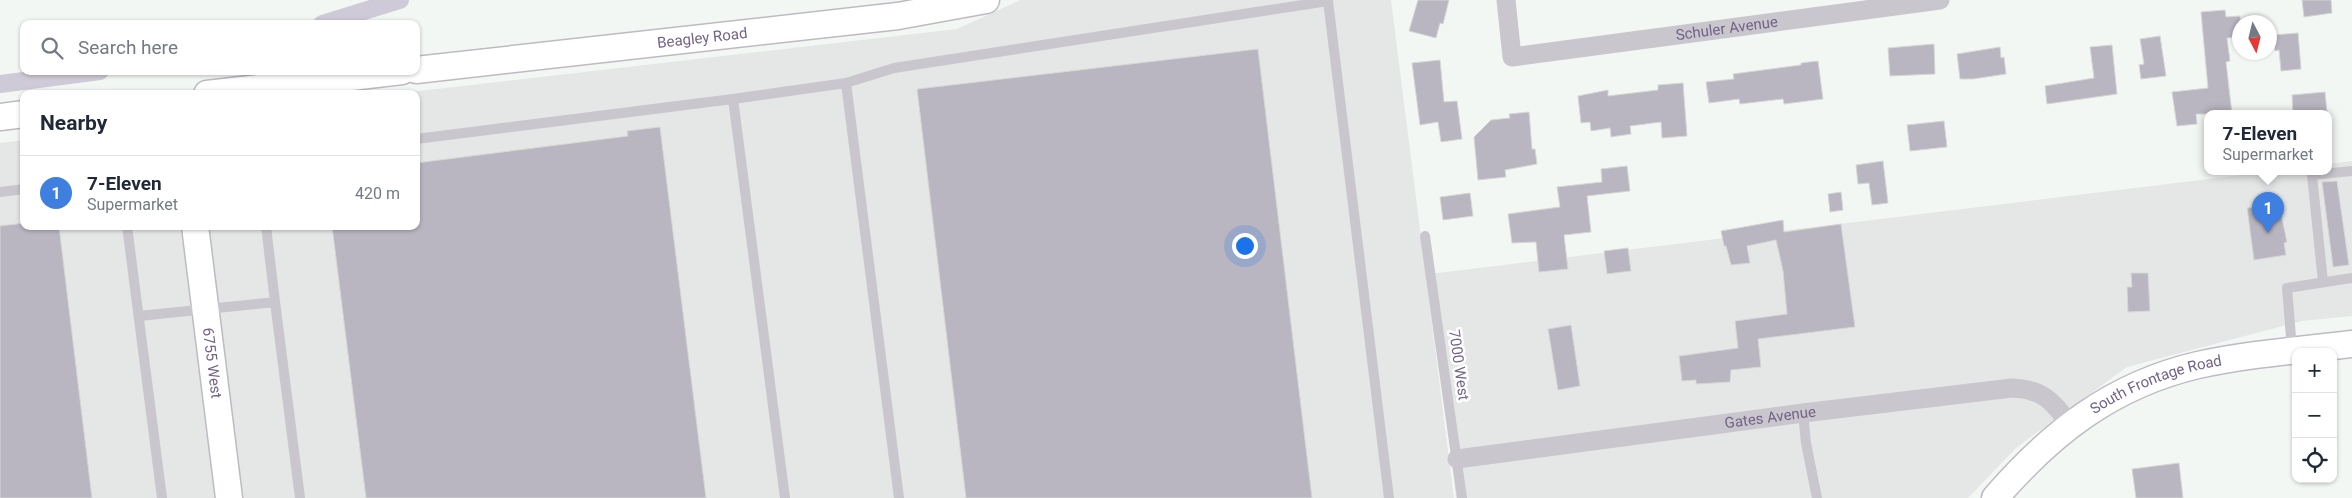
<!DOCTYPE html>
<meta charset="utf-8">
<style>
body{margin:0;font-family:Roboto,sans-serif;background:#f6f6f7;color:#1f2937}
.controls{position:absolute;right:15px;bottom:15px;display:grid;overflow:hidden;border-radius:10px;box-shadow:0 1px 4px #0004}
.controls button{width:45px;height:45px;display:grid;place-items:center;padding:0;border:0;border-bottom:1px solid #e0e1e3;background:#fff;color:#1f2937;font:25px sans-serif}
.compass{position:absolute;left:2232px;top:15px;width:45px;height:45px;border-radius:50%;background:#fff;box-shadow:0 1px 4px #0004;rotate:173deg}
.you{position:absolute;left:1244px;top:245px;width:18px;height:18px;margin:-12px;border:4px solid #fff;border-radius:50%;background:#1a73e8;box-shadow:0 0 0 8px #1a73e833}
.badge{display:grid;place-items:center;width:32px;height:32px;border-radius:50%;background:#0f766e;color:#fff;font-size:16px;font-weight:700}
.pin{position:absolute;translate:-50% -41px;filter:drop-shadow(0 1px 2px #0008)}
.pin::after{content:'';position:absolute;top:26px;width:18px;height:15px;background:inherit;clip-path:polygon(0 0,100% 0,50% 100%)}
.popup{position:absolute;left:2204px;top:110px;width:128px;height:65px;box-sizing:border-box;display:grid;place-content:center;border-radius:10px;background:#fff;filter:drop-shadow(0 1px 4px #0005);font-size:16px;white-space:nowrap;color:#747a83}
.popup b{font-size:19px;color:#1f2937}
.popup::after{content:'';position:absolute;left:50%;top:100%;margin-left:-10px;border:10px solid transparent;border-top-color:#fff}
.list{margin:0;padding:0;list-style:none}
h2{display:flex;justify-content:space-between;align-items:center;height:65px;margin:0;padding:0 20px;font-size:21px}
h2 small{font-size:16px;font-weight:400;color:#747a83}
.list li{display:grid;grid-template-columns:32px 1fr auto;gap:15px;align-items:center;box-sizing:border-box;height:75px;padding:0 20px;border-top:1px solid #e0e1e3}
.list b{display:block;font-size:19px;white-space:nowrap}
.list p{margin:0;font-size:16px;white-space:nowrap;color:#747a83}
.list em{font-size:16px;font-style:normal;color:#747a83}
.icon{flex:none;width:28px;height:28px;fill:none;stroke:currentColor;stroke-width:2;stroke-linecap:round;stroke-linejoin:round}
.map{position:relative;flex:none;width:2352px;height:498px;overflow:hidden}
.search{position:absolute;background:#fff;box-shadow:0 1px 4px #0004;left:20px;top:20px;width:400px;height:55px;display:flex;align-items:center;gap:12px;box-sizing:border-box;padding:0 18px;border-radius:10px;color:#747a83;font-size:19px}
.panel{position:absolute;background:#fff;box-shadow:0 1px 4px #0004;left:20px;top:90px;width:400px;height:140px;border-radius:10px}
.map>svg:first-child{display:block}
.built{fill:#e5e7e6}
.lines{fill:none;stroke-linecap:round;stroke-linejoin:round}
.canal{stroke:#cecad7;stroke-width:18}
.building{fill:#b9b5c1;stroke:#d5d8d5}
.secondary-casing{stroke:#bebac4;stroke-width:29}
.lane{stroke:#c9c6cd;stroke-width:10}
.street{stroke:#c9c6cd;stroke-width:19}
.secondary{stroke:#fff;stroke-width:26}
.labels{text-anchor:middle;stroke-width:5;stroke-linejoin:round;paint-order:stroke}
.street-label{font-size:15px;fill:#726387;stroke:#fff}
</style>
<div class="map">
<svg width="2352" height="498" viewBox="0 0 2352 498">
<rect width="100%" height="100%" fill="#f3f7f3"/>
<!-- built -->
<path class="built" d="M1020,0H1391L1454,498H0V143L24,140V226H416V94H393L957,29Z
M2352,161V316L2302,321L2127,367L2016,448L1968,498H1456L1429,274L2266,172H2328V164Z"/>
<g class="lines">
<!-- canal -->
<path class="canal" d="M322,24L400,0
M0,84L100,71"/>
</g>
<!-- building -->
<path class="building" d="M1418,0H1449L1443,24L1440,23L1436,38L1409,31Z
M2302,0H2331L2332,13L2304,17Z
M2225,10L2226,17L2240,16V37L2227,38L2230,61L2226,62L2232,114H2196L2197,124L2177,126L2172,92L2208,88L2201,12Z
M2298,33L2301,69L2281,71L2279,50L2275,51L2273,35Z
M2160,36L2166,76L2141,79L2139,65L2144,64L2140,39Z
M1934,44L1935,74L1890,76L1888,48Z
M2112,45L2117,94L2047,104L2045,86L2094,78L2090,47Z
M2000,47L2001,58L2004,57L2006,74L1973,79H1960L1957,54Z
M1258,49L1312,498H966L917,89Z
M1440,60L1444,102L1457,101L1462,139L1441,142L1438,122L1420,125L1412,63Z
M1818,61L1823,99L1784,104L1783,99L1740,104L1739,99L1709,103L1706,82L1734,79L1733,74L1801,65V63Z
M1683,83L1687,136L1662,138L1661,122L1630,126L1631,134L1611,137L1610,128L1591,131L1590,122L1581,123L1578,96L1608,90V96L1658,90V85Z
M2325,92L2327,112H2323L2324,114H2293L2292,95Z
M1529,112L1532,149H1535L1537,164L1505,170L1506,177L1478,180L1474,137L1491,120L1510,118L1509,114Z
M1944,121L1947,147L1910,151L1907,125Z
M660,127L706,498H366L332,226H416V163L628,136L627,131Z
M1883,161L1888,203L1872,205L1869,183L1858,184L1856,165Z
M1627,166L1630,191L1587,196L1591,232L1564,235L1568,269L1539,272L1536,242L1512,243L1508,214L1560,207L1557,187L1602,182L1601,169Z
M2337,181L2349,265L2333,267L2322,182Z
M1841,192L1843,210L1830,212L1828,194Z
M1470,193L1473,216L1443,220L1440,197Z
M2279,204L2287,242L2284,243L2286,255L2254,260L2247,208Z
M1783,220L1784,232L1841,224L1855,327L1758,339L1761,367L1731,370L1730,382L1696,384V380L1682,381L1679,356L1738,348L1735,321L1787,314L1783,271L1776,240L1747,246L1750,263L1731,265L1726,246H1724L1721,231Z
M24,223V226H59L92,498H0V226Z
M1628,248L1631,271L1607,274L1604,251Z
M2131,273H2148L2150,311L2128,312L2127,287H2132Z
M1571,325L1580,386L1558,390L1548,329Z
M2179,463L2183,498H2136L2132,469Z"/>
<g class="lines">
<!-- secondary casing -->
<g class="secondary-casing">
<g id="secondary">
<path id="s3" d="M416,70L898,16L986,0"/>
<path d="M207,94L402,71"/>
<path d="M0,117L24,114"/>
<path id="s4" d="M195,226L229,498"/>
<path id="s5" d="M1995,498C2051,433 2112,385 2198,365C2248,354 2301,350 2352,344"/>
</g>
</g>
<!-- lane -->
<path class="lane" d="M846,83L894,68L1328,1L1389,498
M416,139L733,99
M0,192L24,189
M127,226L162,498
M1425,236L1462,498
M2323,282L2312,175L2352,171
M275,302L300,498
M139,316L275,302L266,226
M2292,350L2287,288L2352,278
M1803,413L1806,443L1817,498
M785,498L733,99L846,83L899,498"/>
<!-- street -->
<g class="street">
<path id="s1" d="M1506,0L1512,57L1940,0"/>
<path id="s2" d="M1457,459L1803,413L2012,388C2043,389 2052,401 2070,424"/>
</g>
<!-- secondary -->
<use href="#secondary" class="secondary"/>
</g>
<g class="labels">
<!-- street labels -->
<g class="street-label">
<text dy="5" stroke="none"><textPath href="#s1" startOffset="274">Schuler Avenue</textPath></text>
<text dy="5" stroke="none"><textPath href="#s3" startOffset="288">Beagley Road</textPath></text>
<text dy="5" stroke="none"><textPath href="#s4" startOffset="138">6755 West</textPath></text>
<text transform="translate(1459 365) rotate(82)" y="5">7000 West</text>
<text dy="5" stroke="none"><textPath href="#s5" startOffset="201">South Frontage Road</textPath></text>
<text dy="5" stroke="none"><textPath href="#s2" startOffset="316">Gates Avenue</textPath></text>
</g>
</g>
</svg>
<div class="controls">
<button>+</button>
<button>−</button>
<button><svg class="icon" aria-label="locate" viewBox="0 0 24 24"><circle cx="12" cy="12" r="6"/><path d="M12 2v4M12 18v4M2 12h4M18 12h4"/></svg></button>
</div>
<svg class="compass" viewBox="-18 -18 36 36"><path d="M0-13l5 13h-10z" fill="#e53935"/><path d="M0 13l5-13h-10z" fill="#747a83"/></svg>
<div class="you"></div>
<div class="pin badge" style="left:2268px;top:233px;background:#3f7fe0">1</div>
<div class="popup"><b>7-Eleven</b>Supermarket</div>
<div class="search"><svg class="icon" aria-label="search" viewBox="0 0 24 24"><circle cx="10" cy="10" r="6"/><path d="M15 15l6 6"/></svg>Search here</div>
<section class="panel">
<h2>Nearby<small></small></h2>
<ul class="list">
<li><span class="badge" style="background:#3f7fe0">1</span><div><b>7-Eleven</b><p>Supermarket</p></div><em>420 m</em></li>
</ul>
</section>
</div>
